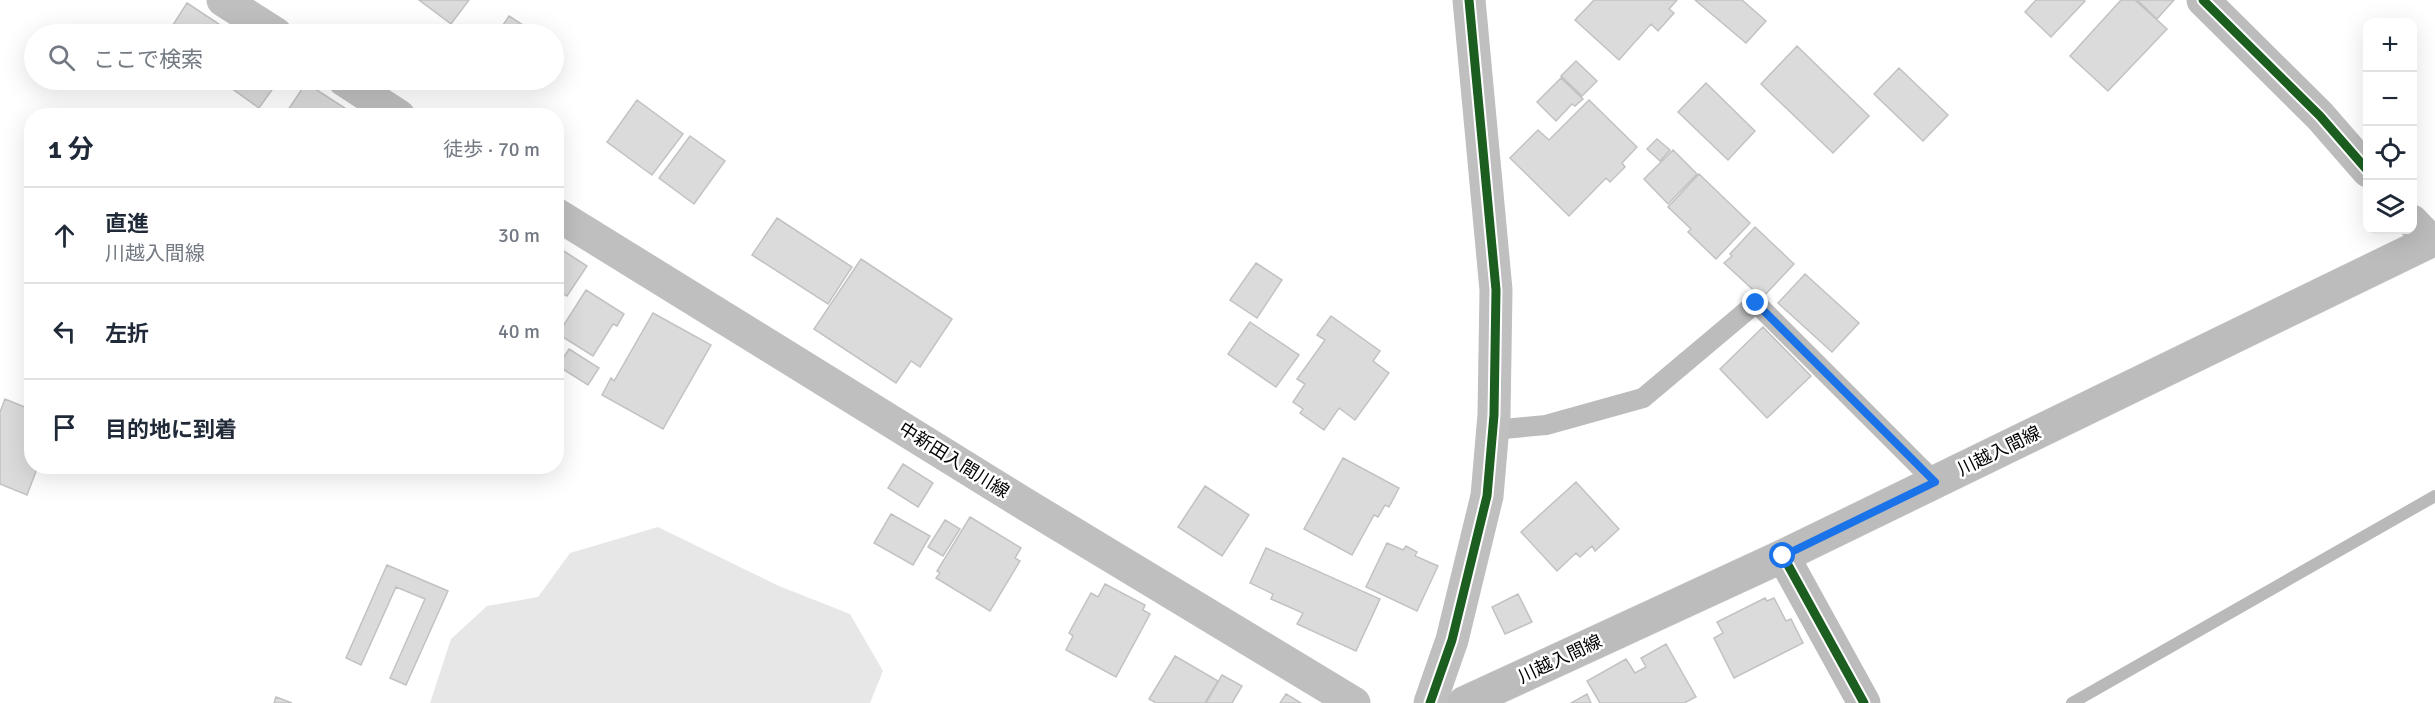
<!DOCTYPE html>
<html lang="ja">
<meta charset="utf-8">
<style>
body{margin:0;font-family:Signika,"Noto Sans JP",sans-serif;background:#f6f6f7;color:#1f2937}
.controls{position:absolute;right:18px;top:18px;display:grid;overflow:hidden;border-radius:12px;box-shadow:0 6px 24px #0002}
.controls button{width:54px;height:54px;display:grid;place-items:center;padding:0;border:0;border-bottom:2px solid #e0e1e3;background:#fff;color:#1f2937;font:30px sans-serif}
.stop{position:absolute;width:18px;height:18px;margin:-14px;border:4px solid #1a73e8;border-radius:50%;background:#fff}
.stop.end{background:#1a73e8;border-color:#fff;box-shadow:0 2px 6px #0008}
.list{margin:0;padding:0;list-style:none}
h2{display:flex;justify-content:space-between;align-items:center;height:78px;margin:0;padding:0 24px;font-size:26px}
h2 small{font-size:20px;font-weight:400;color:#747a83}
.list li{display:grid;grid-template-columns:39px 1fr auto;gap:18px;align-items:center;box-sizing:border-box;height:96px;padding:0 24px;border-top:2px solid #e0e1e3}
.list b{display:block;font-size:22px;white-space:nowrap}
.list p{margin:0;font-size:20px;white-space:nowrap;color:#747a83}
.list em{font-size:20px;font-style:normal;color:#747a83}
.icon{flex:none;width:33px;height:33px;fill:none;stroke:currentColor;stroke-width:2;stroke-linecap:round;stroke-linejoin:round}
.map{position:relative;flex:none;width:2435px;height:703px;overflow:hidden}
.search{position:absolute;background:#fff;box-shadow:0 6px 24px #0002;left:24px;top:24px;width:540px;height:66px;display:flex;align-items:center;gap:15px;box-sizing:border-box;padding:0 21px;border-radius:33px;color:#747a83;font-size:22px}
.panel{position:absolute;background:#fff;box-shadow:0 6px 24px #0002;left:24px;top:108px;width:540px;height:366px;border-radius:24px}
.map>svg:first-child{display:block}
.green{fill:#e7e7e7}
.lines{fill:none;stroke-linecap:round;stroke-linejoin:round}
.stream{stroke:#b9b9b9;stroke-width:12}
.building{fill:#dbdbdb;stroke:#c2c2c2;stroke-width:1.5}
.primary-casing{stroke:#dbdbdb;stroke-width:34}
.lane{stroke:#bcbcbc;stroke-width:20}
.street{stroke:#bcbcbc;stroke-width:33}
.secondary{stroke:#bfbfbf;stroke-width:33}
.primary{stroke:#bcbcbc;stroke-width:33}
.cycleway-casing{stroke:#fff;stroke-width:13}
.cycleway{stroke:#1b5e20;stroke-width:9}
.route{stroke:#1a73e8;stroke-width:8}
.labels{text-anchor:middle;stroke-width:5;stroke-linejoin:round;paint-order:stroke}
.street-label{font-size:18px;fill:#000;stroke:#fff}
</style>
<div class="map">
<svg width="2435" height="703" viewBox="0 0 2435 703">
<rect width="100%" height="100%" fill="#fff"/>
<!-- green -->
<path class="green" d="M658,527L779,586L850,614L883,671L870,703H430L451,639L487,606L538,597L570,553Z"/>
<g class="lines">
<!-- stream -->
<path class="stream" d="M2072,703L2435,496"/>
</g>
<!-- building -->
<path class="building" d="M419,0H469L451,24Z
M1594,0H1677L1669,9L1674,13L1658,31L1651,24L1619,60L1575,20Z
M1695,0H1742L1766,21L1746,43Z
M2036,0H2084L2085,1L2051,37L2025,12Z
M2121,0H2135L2167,29L2108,91L2070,56Z
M2137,0H2174L2157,19Z
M187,3L234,34H175L169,31Z
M509,16L529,29L526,34H497Z
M1797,46L1869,116L1833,153L1761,84Z
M1576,61L1597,81L1582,96L1561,76Z
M1899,68L1948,115L1923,141L1874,94Z
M1561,78L1583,99L1575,106L1572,104L1556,121L1537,102Z
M242,80H279L259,108L234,90Z
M306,83L351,112L349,116H284Z
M1706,83L1755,131L1728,160L1678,112Z
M637,100L683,134L652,175L607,142Z
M1589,100L1637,147L1622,163L1625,167L1610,182L1606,178L1569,216L1510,158L1538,130L1549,140Z
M690,136L725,161L694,204L659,178Z
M1657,139L1670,150L1660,161L1647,149Z
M1673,150L1697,174L1668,204L1644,179Z
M1699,174L1750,223L1716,259L1688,232L1691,229L1668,207Z
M777,218L852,267L828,304L752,255Z
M1755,227L1794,264L1762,298L1724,263L1732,256L1730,254Z
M556,246L587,266L567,296L556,290Z
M861,259L952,319L920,367L911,361L896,383L814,329Z
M1256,263L1282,280L1257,318L1230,300Z
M1805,274L1859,323L1832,352L1778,303Z
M586,290L624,314L617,326L613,324L593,356L558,334Z
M653,313L711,345L663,429L602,395L611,378L614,381Z
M1331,316L1380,351L1373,361L1389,373L1355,420L1339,408L1324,430L1300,413L1303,409L1293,402L1305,384L1297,379L1325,340L1317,335Z
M1250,322L1299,355L1276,387L1228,354Z
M1763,327L1811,376L1767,418L1720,369Z
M569,349L599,368L588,385L558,366Z
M5,399L32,410V466H38L27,495L0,484V412Z
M1343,458L1399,488L1389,507L1385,505L1378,517L1374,515L1352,555L1304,529Z
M903,464L933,483L918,507L888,488Z
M1576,482L1619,529L1595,551L1592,546L1580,557L1576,553L1557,571L1521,532Z
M1205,486L1249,515L1222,556L1178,527Z
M891,514L930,536L913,565L874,543Z
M970,517L1021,548L1015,558L1020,561L990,611L936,578L940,573L937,571Z
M945,520L960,529L943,556L928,547Z
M1387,543L1403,550L1406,546L1417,552L1415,556L1438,566L1417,611L1366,587Z
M1266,548L1380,599L1356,651L1297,624L1303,613L1271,599L1273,594L1250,583Z
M387,565L448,591L406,685L390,678L425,599L396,587L361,665L346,658Z
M1105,584L1145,605L1143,610L1150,614L1116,677L1066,650L1073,636L1069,633L1091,593L1098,597Z
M1518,594L1532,622L1505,634L1492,607Z
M1765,598L1767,601L1774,598L1786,621L1791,619L1803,643L1734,678L1714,638L1723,633L1717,622Z
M1666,644L1696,697L1684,703H1600L1587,681L1626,659L1635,673L1646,667L1641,658Z
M1175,656L1218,681L1205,703H1156L1149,699Z
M1222,675L1242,686L1232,703H1206Z
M1286,694L1301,703H1280Z
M1587,694L1591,703H1571Z
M276,697L292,703H274Z"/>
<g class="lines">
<!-- primary casing -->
<g class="primary-casing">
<path id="primary" d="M1464,703L1783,556L2435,239"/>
</g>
<!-- lane -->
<path class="lane" d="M1493,430L1546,425L1643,398L1756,303L1935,482"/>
<!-- street -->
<path class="street" d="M2203,0L2320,116L2368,171
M2412,221L2431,241
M1783,556L1864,703"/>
<!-- secondary -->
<path class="secondary" d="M223,0L276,34
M344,80L399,116
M556,214L1028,506L1354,703
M1430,703L1452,640L1487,496L1494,415L1496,290L1469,0"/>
<!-- primary -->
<use href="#primary" class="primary"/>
<!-- cycleway casing -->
<g class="cycleway-casing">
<path id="cycleway" d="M2203,0L2320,116L2368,171
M1783,556L1864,703
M1430,703L1452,640L1487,496L1494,415L1496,290L1469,0"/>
</g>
<!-- cycleway -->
<use href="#cycleway" class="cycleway"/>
</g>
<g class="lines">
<!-- route -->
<path class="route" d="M1756,303L1935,482L1783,556"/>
</g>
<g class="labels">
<!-- street labels -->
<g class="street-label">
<text transform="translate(1999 451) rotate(-26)" y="6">川越入間線</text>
<text transform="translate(954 460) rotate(32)" y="6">中新田入間川線</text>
<text transform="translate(1560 659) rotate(-25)" y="6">川越入間線</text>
</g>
</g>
</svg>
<div class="controls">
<button>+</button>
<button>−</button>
<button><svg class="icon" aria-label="locate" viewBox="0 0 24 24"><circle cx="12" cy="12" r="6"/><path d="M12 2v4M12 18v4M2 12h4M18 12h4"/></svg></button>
<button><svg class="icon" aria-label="layers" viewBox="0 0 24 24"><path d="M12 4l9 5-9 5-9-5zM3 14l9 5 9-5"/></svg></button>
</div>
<div class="stop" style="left:1783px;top:556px"></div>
<div class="stop end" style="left:1756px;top:303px"></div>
<div class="search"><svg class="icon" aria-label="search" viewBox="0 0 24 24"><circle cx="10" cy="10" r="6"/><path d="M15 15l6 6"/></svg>ここで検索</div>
<section class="panel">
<h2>1 分<small>徒歩 · 70 m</small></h2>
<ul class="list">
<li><svg class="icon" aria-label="ahead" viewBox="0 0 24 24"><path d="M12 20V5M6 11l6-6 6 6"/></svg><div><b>直進</b><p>川越入間線</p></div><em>30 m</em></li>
<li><svg class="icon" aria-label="left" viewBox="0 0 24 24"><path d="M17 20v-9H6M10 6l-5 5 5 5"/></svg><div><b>左折</b></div><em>40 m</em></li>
<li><svg class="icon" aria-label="arrive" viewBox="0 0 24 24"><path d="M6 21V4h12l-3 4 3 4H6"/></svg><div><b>目的地に到着</b></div></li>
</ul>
</section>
</div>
